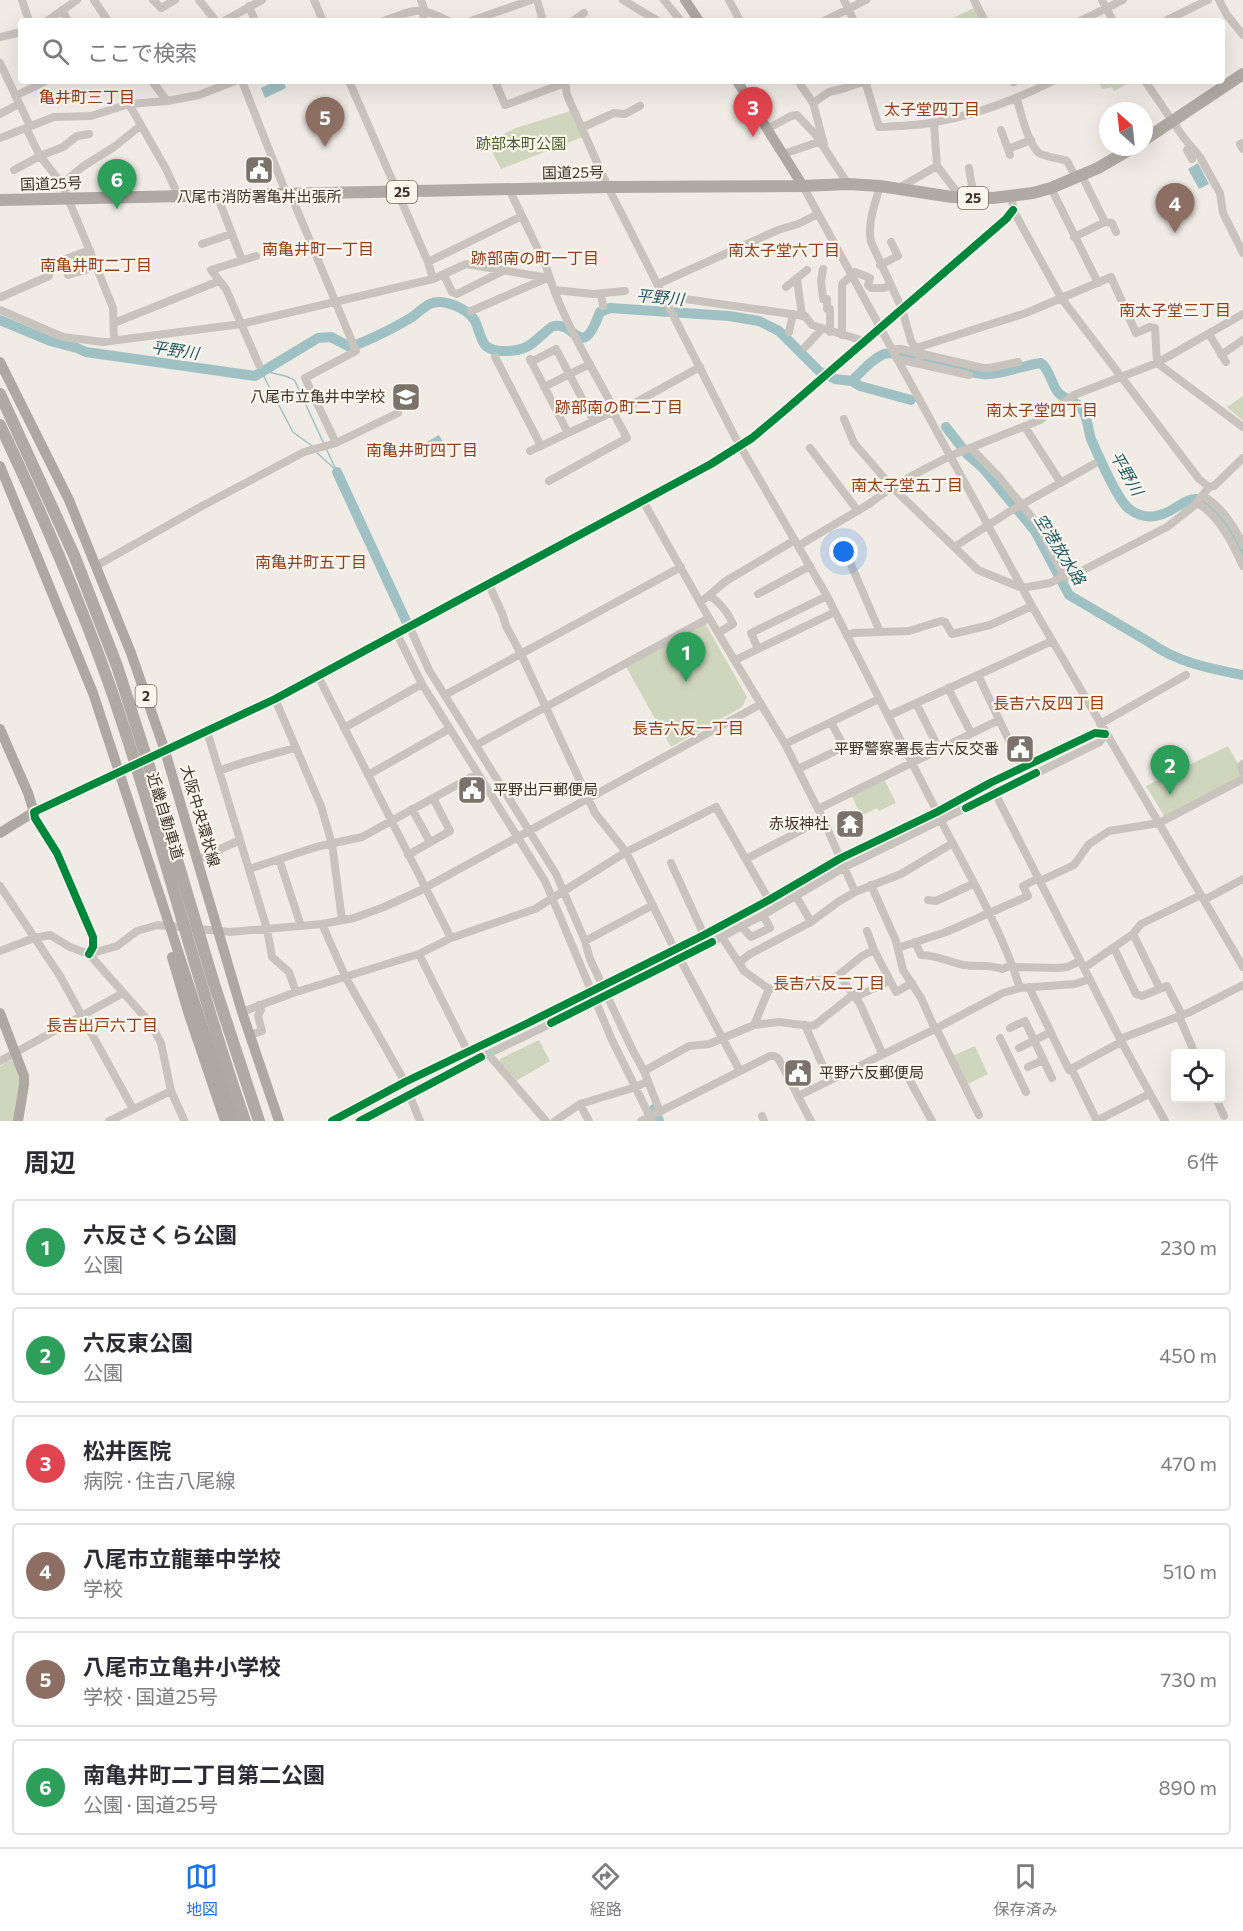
<!DOCTYPE html>
<html lang="ja">
<meta charset="utf-8">
<style>
body{margin:0;font-family:Commissioner,"Noto Sans JP",sans-serif;background:#f7f7f7;color:#2b2b33}
.controls{position:absolute;right:18px;bottom:18px;display:grid;overflow:hidden;border-radius:6px;box-shadow:0 6px 24px #0002}
.controls button{width:54px;height:54px;display:grid;place-items:center;padding:0;border:0;border-bottom:2px solid #e1e1e2;background:#fff;color:#2b2b33;font:30px sans-serif}
.compass{position:absolute;left:1099px;top:102px;width:54px;height:54px;border-radius:50%;background:#fff;box-shadow:0 6px 24px #0002;rotate:333deg}
.you{position:absolute;left:844px;top:552px;width:21px;height:21px;margin:-15px;border:4px solid #fff;border-radius:50%;background:#1a73e8;box-shadow:0 0 0 9px #1a73e833}
.badge{display:grid;place-items:center;width:39px;height:39px;border-radius:50%;background:#1a73e8;color:#fff;font-size:20px;font-weight:700}
.pin{position:absolute;translate:-50% -50px;filter:drop-shadow(0 2px 3px #0008)}
.pin::after{content:'';position:absolute;top:32px;width:21px;height:18px;background:inherit;clip-path:polygon(0 0,100% 0,50% 100%)}
.list{margin:0;padding:0;list-style:none}
h2{display:flex;justify-content:space-between;align-items:center;height:78px;margin:0;padding:0 24px;font-size:26px}
h2 small{font-size:20px;font-weight:400;color:#7c7c81}
.list li{display:grid;grid-template-columns:39px 1fr auto;gap:18px;align-items:center;box-sizing:border-box;height:96px;margin:0 12px 12px;padding:0 12px;border:2px solid #e1e1e2;border-radius:6px}
.list b{display:block;font-size:22px;white-space:nowrap}
.list p{margin:0;font-size:20px;white-space:nowrap;color:#7c7c81}
.list em{font-size:20px;font-style:normal;color:#7c7c81}
.icon{flex:none;width:33px;height:33px;fill:none;stroke:currentColor;stroke-width:2;stroke-linecap:round;stroke-linejoin:round}
.map{position:relative;flex:none;width:1243px;height:1121px;overflow:hidden}
.search{position:absolute;background:#fff;box-shadow:0 6px 24px #0002;left:18px;right:18px;top:18px;height:66px;display:flex;align-items:center;gap:15px;box-sizing:border-box;padding:0 21px;border-radius:6px;color:#7c7c81;font-size:22px}
.sheet{height:726px;background:#fff}
nav{display:flex;justify-content:space-around;align-items:center;box-sizing:border-box;height:84px;border-top:2px solid #e1e1e2;background:#fff;font-size:16px;color:#7c7c81}
nav a{display:grid;justify-items:center;gap:3px}
nav .on{color:#1a73e8}
.map>svg:first-child{display:block}
.green{fill:#d0d6be}
.water{fill:#a0c1c3}
.lines{fill:none;stroke-linecap:round;stroke-linejoin:round}
.stream{stroke:#a0c1c3;stroke-width:1.5}
.river{stroke:#a0c1c3;stroke-width:10}
.minor{stroke:#c9c3bd;stroke-width:8}
.major{stroke:#aea8a2;stroke-width:10}
.highway{stroke:#afaaa4;stroke-width:12}
.highway-bridge{stroke:#afaaa4;stroke-width:12}
.cycleway-casing{stroke:#fbf6ed;stroke-width:11}
.cycleway{stroke:#00873e;stroke-width:8}
.labels{text-anchor:middle;stroke-width:4.5;stroke-linejoin:round;paint-order:stroke}
.shield{fill:#fbf6ed;stroke:#756c64;stroke-width:1.5}
.shield-label{font-size:14px;font-weight:bold;fill:#3b312a}
.park-label{font-size:15px;fill:#475c2c;stroke:#fbf6ed}
.street-label{font-size:15px;fill:#3b312a;stroke:#fbf6ed}
.poi-label{font-size:15px;fill:#3b312a;stroke:#fbf6ed;text-anchor:end}
.neighbourhood-label{font-size:16px;fill:#903f1e;stroke:#fbf6ed}
.water-label{font-size:16px;font-style:italic;fill:#1c5860;stroke:#fbf6ed}
</style>
<div class="map">
<svg width="1243" height="1121" viewBox="0 0 1243 1121">
<rect width="100%" height="100%" fill="#f0ebe5"/>
<!-- green -->
<path class="green" d="M976,7L983,21H947Z
M1098,81H1133L1114,91L1112,87L1102,89Z
M570,111L583,137L501,169L487,142L516,128Z
M1243,396V419L1242,420L1227,407Z
M705,623L747,697L742,707L671,747L626,667Z
M1228,746L1238,764L1237,765L1241,775L1240,778L1175,813L1164,816L1146,786Z
M884,779L896,803L879,811L877,808L861,816L852,796Z
M539,1040L550,1061L516,1081L500,1062V1059Z
M975,1046L988,1074L966,1085L952,1056Z
M10,1060L15,1062L21,1084L14,1121H0V1066Z"/>
<!-- water -->
<path class="water" d="M276,81H283L286,88L265,98L261,88Z
M1198,163L1209,184L1199,189L1188,169Z
M439,435L444,444L425,453L421,445Z"/>
<g class="lines">
<!-- stream -->
<path class="stream" d="M265,370C275,376 287,373 295,381L324,444
M262,373L293,432L312,446
M326,448L337,472
M316,452L335,469"/>
<!-- river -->
<path class="river" d="M0,320L50,341L77,348L86,352L255,376L318,338L331,337L350,347C368,341 396,327 412,317C421,311 428,301 440,302C452,303 469,310 475,321C479,329 480,340 486,346C491,350 498,351 503,351C524,351 529,347 543,334C547,331 550,327 554,326C577,322 581,363 600,312L610,308L729,316L759,321L779,331L820,372L835,379L852,381L860,386L911,400
M852,381C861,372 872,359 884,354C896,349 962,372 982,374C999,376 1023,365 1041,363C1049,369 1051,382 1057,391C1063,400 1076,400 1082,409C1088,418 1088,430 1091,439C1098,455 1116,497 1128,508C1145,522 1162,517 1178,506C1183,503 1189,499 1195,499C1215,499 1236,541 1243,557
M946,427L967,454L983,468L1035,531L1069,595L1149,642C1176,662 1211,669 1243,675
M337,472L406,621
M654,1109L659,1121"/>
<!-- minor -->
<path class="minor" d="M22,0L29,21
M94,0L108,21
M153,0L161,8L175,0
M199,0L216,21
M314,0L323,21
M421,0L424,9L423,21
M537,0L543,21
M623,0L658,21
M664,0L681,21
M729,0L740,21
M844,0L854,21
M974,0L985,21
M1102,0L1113,21
M1219,0L1227,15L1243,35
M249,6L255,21
M62,10L68,21
M47,21L77,0
M224,21L262,0
M384,21C414,10 419,5 448,21
M471,21L531,0
M573,21L584,13
M824,21L866,0
M1080,21L1123,0
M1165,21L1208,0
M0,37L21,32
M0,63L30,126
M152,81L167,101
M242,81L286,193
M349,81L428,262L433,279
M495,81L505,105L565,83
M565,81L567,95L608,187L735,437L827,596L937,812
M798,81L813,103L824,144
M865,81L879,127C898,126 917,126 935,122C977,115 1015,100 1053,81
M1014,81V82
M1145,81L1184,138L1200,157L1220,193L1223,213L1243,253
M15,96L46,81
M1017,99C1020,111 1029,145 1039,153C1045,157 1059,158 1067,161L1076,178
M813,103L829,92L845,88L865,81
M129,104L166,169L179,197
M0,114L19,104
M934,123L937,166L956,191L957,197
M26,128L40,156L62,184L87,244L113,308L114,340
M581,128L614,113L625,114L640,106
M767,129L791,116L797,115L815,134L848,184
M1001,130L1010,155
M0,138L54,117L91,116L129,104L167,101L199,95L235,81
M1243,143L1240,144L1243,149
M1190,145L1187,150L1192,159
M1008,149L1031,140
M783,154L819,142
M969,168L974,198
M14,170L40,156L63,147L77,136L89,134
M1082,176L1105,222
M62,184L82,167L114,147L140,126
M803,186L1032,606L1243,967
M880,186C875,204 867,223 871,242L902,309L911,341L920,354L919,364
M899,188L937,166
M1051,188L1098,283
M509,189L546,266C560,316 591,365 615,411
M290,193L356,351L305,378L336,443
M217,195L242,260
M1012,196L1013,210L1062,299L1199,479L1209,487
M1074,237L1105,222L1112,223L1116,232
M202,244L231,234
M256,256L211,270L226,289L259,365
M63,259L68,275L96,267
M428,262L522,216
M880,265L898,256L891,242
M46,266L90,250
M823,269L821,281L823,299H827V309H830V332
M444,275L452,292L457,294L503,271
M797,278L802,316
M658,284L778,230L798,224L818,214
M786,287L807,270
M555,290L593,294L625,291
M601,294L603,306
M664,296L805,316L812,325L864,341
M1,297L49,276
M0,310L63,337L103,342L241,324L433,279L466,264L549,278
M471,311L547,278
M114,323L219,281
M789,332L793,314
M1209,334L1226,362
M842,335V284L855,272L870,278L868,285L871,288H884L890,285
M805,347L822,329
M916,348L1026,313L1111,277L1136,333L1150,327L1155,328L1157,363L1243,427
M892,349H901L983,368H990L1018,362
M1221,355L1243,340
M495,357L541,446
M530,359L568,433
M897,359L969,375
M531,362L556,349L594,421
M544,387L590,364
M844,419L854,443L892,487L978,570L1022,588L1050,583L1064,576L1068,578L1167,527L1195,505L1209,487L1214,486L1243,458
M1025,427L1061,483
M810,448L858,511
M971,448L999,477L1039,526L1064,576
M530,451L615,411L622,410L700,367
M549,481L627,438L613,412
M1203,496C1220,505 1235,527 1243,545
M643,501L709,618L785,744L823,819L855,892
M1197,503C1219,515 1233,544 1243,566
M798,546L869,504L892,487L921,471L950,456L1040,420L1074,395L1157,363L1243,314
M954,547L1012,510L1094,464
M849,560L880,632
M96,566L202,506L304,452L336,443L398,413
M489,585L502,613L506,626L521,654L595,813L626,852L675,950
M758,594L810,566
M710,596C721,603 728,613 733,624L718,633
M700,602C710,596 717,588 726,581L795,540
M410,628L429,670L556,874L585,941L590,959L632,1049L644,1071L660,1112
M397,634L422,684L545,881L612,1040L652,1121
M847,636L853,633L909,631L941,621L945,622L952,634L990,625L1032,606
M758,649L751,633L827,596
M735,660L835,612
M978,675L1022,768
M318,676L451,938
M948,688L971,733
M445,695L681,567
M275,699L321,806L332,844L342,920
M916,703L939,749
M888,716L1052,641
M1100,724L1186,675
M344,728L422,684
M207,731L267,929L272,957L289,972L296,992
M785,744L879,699
M476,745L709,618
M1243,764L1241,766L1243,772
M798,769L844,747L831,722
M219,771C244,761 270,755 295,748
M368,775L449,729
M993,789L1120,1039L1165,1121
M412,809L430,842
M818,809L999,720
M941,821C969,874 1002,931 1020,988
M408,855L450,831L433,798
M279,859L301,926
M746,859L823,819
M197,860L240,840
M671,863L704,935
M249,869L316,847L362,837L477,774
M1040,881L1074,865L1089,844L1109,831L1159,823L1243,779
M871,885L896,941L903,970L921,998L935,1029
M0,886L60,976L133,1109
M796,896L811,922
M928,900L936,901L973,884
M1204,900L1243,879
M322,924L346,978L405,1082
M741,926L751,937L770,928L763,915
M867,931L874,950L896,992L912,983
M1133,934L1160,989
M722,937L744,971L769,989L836,977L862,956L874,950
M585,941L653,905
M915,942L921,955C936,955 949,962 964,965C977,967 989,964 1002,969L1012,965
M898,948L946,932L1028,896L1023,886L1039,878
M1114,948L1136,994L1142,996L1167,986L1182,1015
M0,951L34,938L50,935L70,947L89,954L151,1024L161,1043L171,1091L184,1120
M89,954L93,947V937L57,853L35,818L34,812L275,699L711,464L752,438L783,412L1006,219L1013,210
M89,954L117,946L137,931L158,925L230,932L322,924L354,918L384,907L419,891L761,704
M419,954L468,1052
M680,959L740,1071
M741,965L742,960L750,954L811,922L838,902L855,892L901,874L953,843
M1013,967L1057,968L1067,967L1080,961
M1084,968L1133,934L1141,924L1201,895
M839,975L860,1004L882,1053
M1029,987L1069,1070L1121,1042
M856,997L889,981
M242,1012L296,992L419,954L451,938L535,909L626,852L716,807L769,900
M1179,1016L1195,1054
M754,1025L769,989
M805,1025L829,1080
M936,1028L979,1115
M1010,1028L1025,1021L1052,1078
M250,1035L262,1031L258,1016L261,1010L259,1005
M1000,1038L1026,1092
M1120,1039L1190,1012L1243,985
M1019,1048L1051,1032
M488,1054L546,1121
M0,1061L123,993
M1028,1067L1043,1060
M1071,1068L1097,1121
M644,1071L689,1046L709,1044L754,1025L779,1022L810,1026L815,1025L854,994
M908,1077L932,1121
M409,1094L420,1121
M798,1096L935,1029L1003,993L1020,988L1075,984L1090,979
M1216,1098L1224,1116
M580,1104L589,1121
M762,1116L764,1121
M109,1121L171,1091
M332,1121L405,1082L526,1024L704,935L769,900L841,858L937,812L990,783L1095,733L1105,734
M360,1121L488,1054L608,996L680,959L763,915L845,867L1100,742L1105,734
M555,1121L580,1104L636,1087L648,1081
M641,1121L770,1056H774L778,1058L811,1121
M1096,1121L1149,1094"/>
<!-- major -->
<path class="major" d="M685,0L699,21
M737,81L803,186
M0,362L69,500L131,653L165,751L242,1012L279,1121
M0,466L93,693L234,1121
M0,729L28,793L34,812L0,833
M172,957L189,1015L225,1121
M0,1013L24,1076V1085L18,1121"/>
<!-- highway -->
<path class="highway" d="M1144,140L1243,74
M0,200L608,187L803,186L848,184L880,186L952,197L993,198L1033,193L1051,188L1098,168L1134,147"/>
<!-- highway-bridge -->
<path class="highway-bridge" d="M0,394L74,555L117,666L150,769L214,984L259,1121
M0,425C46,522 89,620 122,722C166,854 199,990 245,1121"/>
<!-- cycleway casing -->
<g class="cycleway-casing">
<path id="cycleway" d="M966,808L1036,773
M89,954L93,947V937L57,853L35,818L34,812L275,699L711,464L752,438L783,412L1006,219L1013,210
M551,1023L712,942
M332,1121L405,1082L526,1024L704,935L769,900L841,858L937,812L990,783L1095,733L1105,734
M360,1121L481,1057"/>
</g>
<!-- cycleway -->
<use href="#cycleway" class="cycleway"/>
</g>
<!-- icons -->
<defs>
<g id="civic-square" transform="scale(1.5)"><rect x="-9" y="-9" width="18" height="18" rx="4" fill="#7a726b" stroke="#fbf6ed"/><path d="M-.6-6.5H3V-4.5H.6V-3L4-1V1h2V6H-6V1h2V-1L-.6-3ZM-1.2 2.5V6h2.4V2.5Z" fill="#fff"/></g>
<g id="school-square" transform="scale(1.5)"><rect x="-9" y="-9" width="18" height="18" rx="4" fill="#7a726b" stroke="#fbf6ed"/><path d="M0-5L7-2L0 1L-7-2ZM-4 1L0 2.5L4 1V4Q0 6-4 4Z" fill="#fff"/></g>
<g id="temple-square" transform="scale(1.5)"><rect x="-9" y="-9" width="18" height="18" rx="4" fill="#7a726b" stroke="#fbf6ed"/><path d="M0-6L5-2H3V0L6.5 2.5H4V6H1.5V3h-3V6H-4V2.5H-6.5L-3 0V-2H-5Z" fill="#fff"/></g>
</defs>
<g fill-rule="evenodd">
<use href="#civic-square" x="259" y="170"/>
<use href="#school-square" x="406" y="397"/>
<use href="#civic-square" x="1020" y="749"/>
<use href="#civic-square" x="472" y="790"/>
<use href="#temple-square" x="850" y="824"/>
<use href="#civic-square" x="798" y="1073"/>
</g>
<g class="labels">
<!-- shield labels -->
<g class="shield">
<rect x="387" y="181" width="30" height="22" rx="4.5"/>
<rect x="958" y="187" width="30" height="22" rx="4.5"/>
<rect x="135.5" y="685" width="21" height="22" rx="4.5"/>
</g>
<g class="shield-label">
<text x="402" y="197">25</text>
<text x="973" y="203">25</text>
<text x="146" y="701">2</text>
</g>
<!-- park labels -->
<g class="park-label">
<text x="521" y="149">跡部本町公園</text>
</g>
<!-- street labels -->
<g class="street-label">
<text transform="translate(573 173) rotate(-1)" y="5">国道25号</text>
<text transform="translate(51 184) rotate(-2)" y="5">国道25号</text>
<text transform="translate(165 816) rotate(73)" y="5">近畿自動車道</text>
<text transform="translate(200 816) rotate(74)" y="5">大阪中央環状線</text>
</g>
<!-- poi labels -->
<g class="poi-label">
<text x="259" y="202" text-anchor="middle">八尾市消防署亀井出張所</text>
<text x="385" y="402">八尾市立亀井中学校</text>
<text x="999" y="754">平野警察署長吉六反交番</text>
<text x="493" y="795" text-anchor="start">平野出戸郵便局</text>
<text x="829" y="829">赤坂神社</text>
<text x="819" y="1078" text-anchor="start">平野六反郵便局</text>
</g>
<!-- neighbourhood labels -->
<g class="neighbourhood-label">
<text x="87" y="103">亀井町三丁目</text>
<text x="932" y="115">太子堂四丁目</text>
<text x="318" y="255">南亀井町一丁目</text>
<text x="784" y="256">南太子堂六丁目</text>
<text x="535" y="264">跡部南の町一丁目</text>
<text x="96" y="271">南亀井町二丁目</text>
<text x="1175" y="316">南太子堂三丁目</text>
<text x="619" y="413">跡部南の町二丁目</text>
<text x="1042" y="416">南太子堂四丁目</text>
<text x="422" y="456">南亀井町四丁目</text>
<text x="907" y="491">南太子堂五丁目</text>
<text x="311" y="568">南亀井町五丁目</text>
<text x="1049" y="709">長吉六反四丁目</text>
<text x="688" y="734">長吉六反一丁目</text>
<text x="829" y="989">長吉六反二丁目</text>
<text x="102" y="1031">長吉出戸六丁目</text>
</g>
<!-- water labels -->
<g class="water-label">
<text transform="translate(660 297) rotate(5)" y="6">平野川</text>
<text transform="translate(175 350) rotate(8)" y="6">平野川</text>
<text transform="translate(1127 473) rotate(60)" y="6">平野川</text>
<text transform="translate(1060 549) rotate(58)" y="6">空港放水路</text>
</g>
</g>
</svg>
<div class="controls">
<button><svg class="icon" aria-label="locate" viewBox="0 0 24 24"><circle cx="12" cy="12" r="6"/><path d="M12 2v4M12 18v4M2 12h4M18 12h4"/></svg></button>
</div>
<svg class="compass" viewBox="-18 -18 36 36"><path d="M0-13l5 13h-10z" fill="#e53935"/><path d="M0 13l5-13h-10z" fill="#7c7c81"/></svg>
<div class="you"></div>
<div class="pin badge" style="left:686px;top:682px;background:#2e9e5b">1</div>
<div class="pin badge" style="left:1170px;top:795px;background:#2e9e5b">2</div>
<div class="pin badge" style="left:753px;top:137px;background:#e0444e">3</div>
<div class="pin badge" style="left:1175px;top:233px;background:#8d6e63">4</div>
<div class="pin badge" style="left:325px;top:147px;background:#8d6e63">5</div>
<div class="pin badge" style="left:117px;top:209px;background:#2e9e5b">6</div>
<div class="search"><svg class="icon" aria-label="search" viewBox="0 0 24 24"><circle cx="10" cy="10" r="6"/><path d="M15 15l6 6"/></svg>ここで検索</div>
</div>
<section class="sheet">
<h2>周辺<small>6件</small></h2>
<ul class="list">
<li><span class="badge" style="background:#2e9e5b">1</span><div><b>六反さくら公園</b><p>公園</p></div><em>230 m</em></li>
<li><span class="badge" style="background:#2e9e5b">2</span><div><b>六反東公園</b><p>公園</p></div><em>450 m</em></li>
<li><span class="badge" style="background:#e0444e">3</span><div><b>松井医院</b><p>病院 · 住吉八尾線</p></div><em>470 m</em></li>
<li><span class="badge" style="background:#8d6e63">4</span><div><b>八尾市立龍華中学校</b><p>学校</p></div><em>510 m</em></li>
<li><span class="badge" style="background:#8d6e63">5</span><div><b>八尾市立亀井小学校</b><p>学校 · 国道25号</p></div><em>730 m</em></li>
<li><span class="badge" style="background:#2e9e5b">6</span><div><b>南亀井町二丁目第二公園</b><p>公園 · 国道25号</p></div><em>890 m</em></li>
</ul>
</section>
<nav>
<a class="on"><svg class="icon" aria-label="map" viewBox="0 0 24 24"><path d="M3 6l6-2 6 2 6-2v14l-6 2-6-2-6 2zM9 4v14M15 6v14"/></svg>地図</a>
<a><svg class="icon" aria-label="directions" viewBox="0 0 24 24"><path d="M12 3l9 9-9 9-9-9zM9 14v-3h6M13 9l2 2-2 2"/></svg>経路</a>
<a><svg class="icon" aria-label="saved" viewBox="0 0 24 24"><path d="M7 4h10v16l-5-4-5 4z"/></svg>保存済み</a>
</nav>
